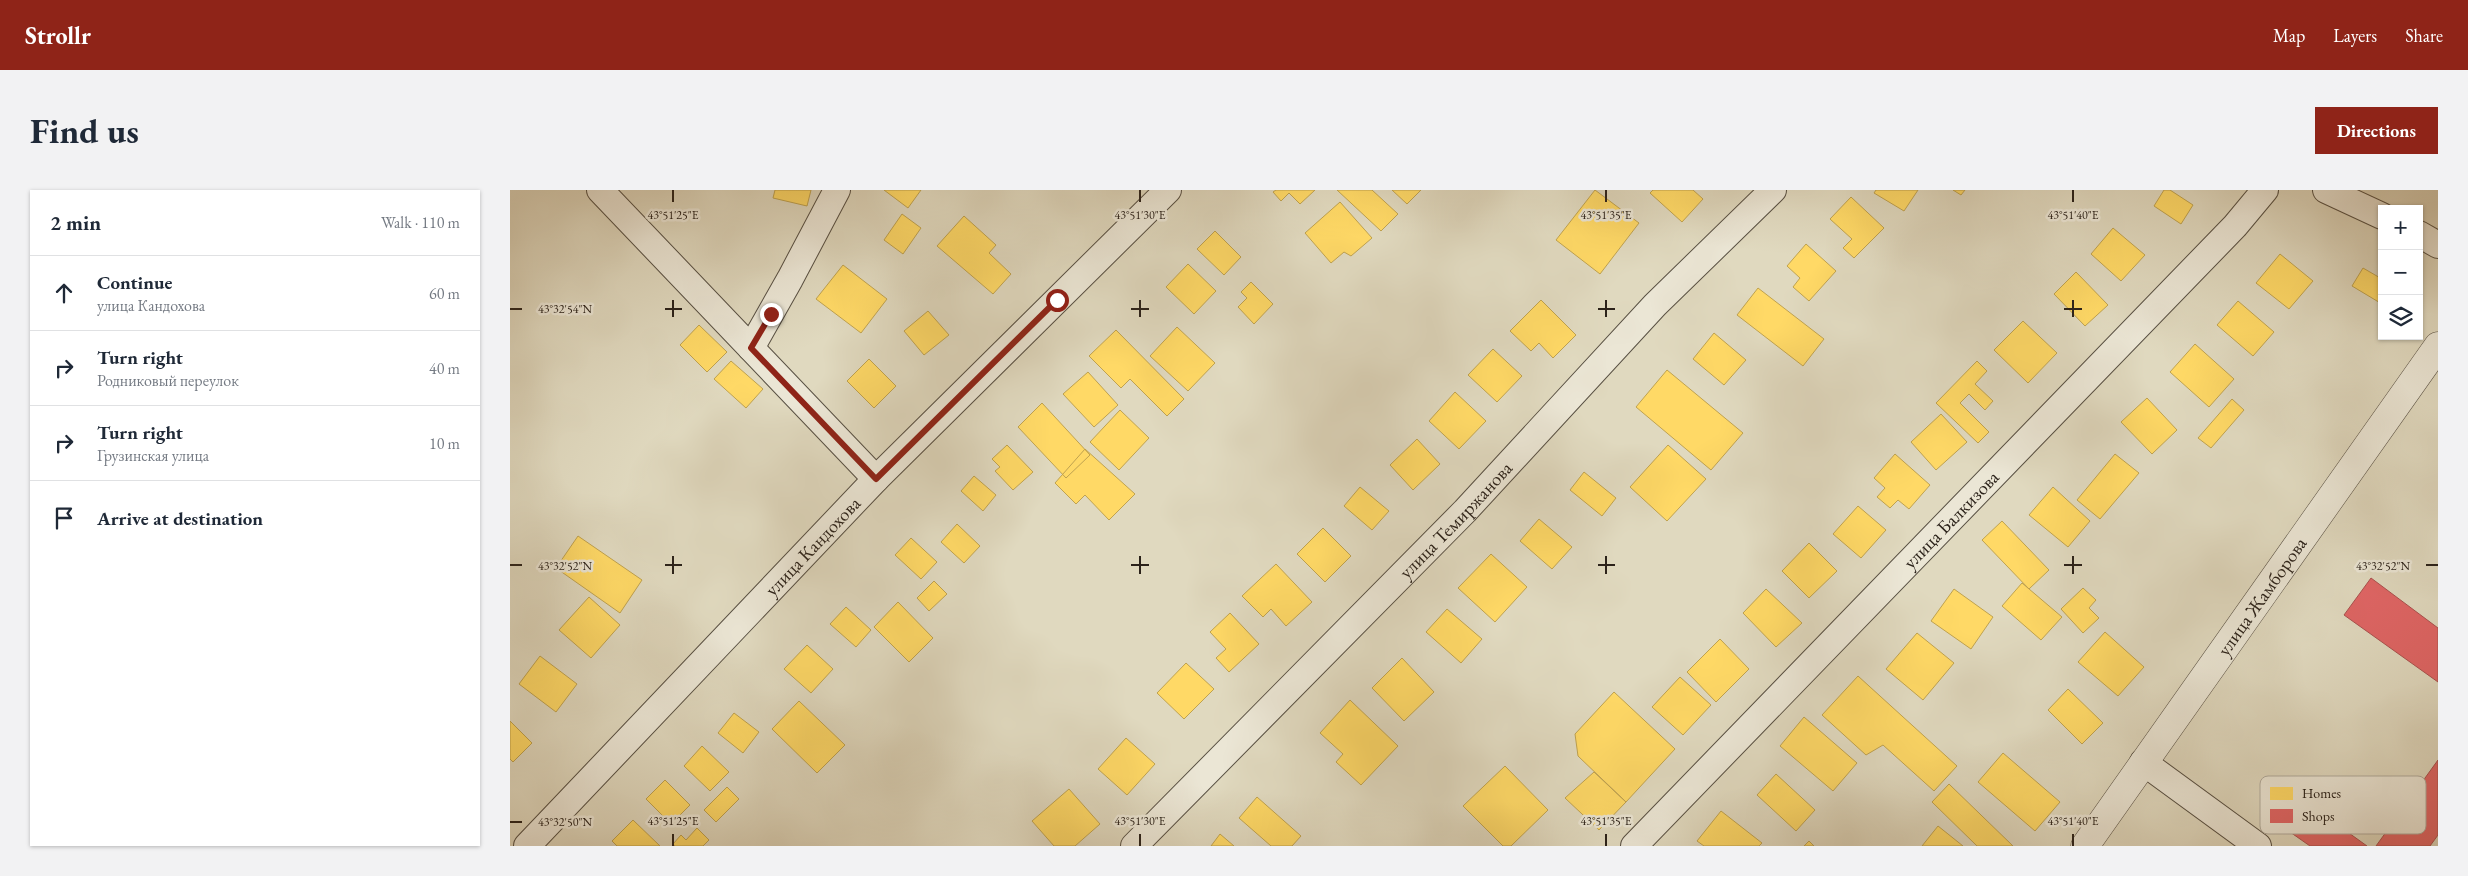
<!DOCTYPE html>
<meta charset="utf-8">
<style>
body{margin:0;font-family:"EB Garamond",serif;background:#f2f2f3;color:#1f2937}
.controls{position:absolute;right:15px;top:15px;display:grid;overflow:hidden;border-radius:0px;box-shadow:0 1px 4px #0004}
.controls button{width:45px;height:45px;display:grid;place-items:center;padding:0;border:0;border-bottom:1px solid #e0e1e3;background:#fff;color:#1f2937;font:25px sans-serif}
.stop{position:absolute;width:15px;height:15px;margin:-11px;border:4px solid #8f2418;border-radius:50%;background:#fff}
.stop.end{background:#8f2418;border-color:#fff;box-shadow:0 1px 5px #0008}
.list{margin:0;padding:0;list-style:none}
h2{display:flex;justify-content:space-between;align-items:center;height:65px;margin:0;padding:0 20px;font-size:21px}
h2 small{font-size:16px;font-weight:400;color:#747a83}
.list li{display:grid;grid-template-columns:32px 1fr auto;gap:15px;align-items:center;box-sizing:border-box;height:75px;padding:0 20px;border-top:1px solid #e0e1e3}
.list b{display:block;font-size:19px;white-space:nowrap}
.list p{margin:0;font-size:16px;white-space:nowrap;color:#747a83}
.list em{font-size:16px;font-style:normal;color:#747a83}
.icon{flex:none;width:28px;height:28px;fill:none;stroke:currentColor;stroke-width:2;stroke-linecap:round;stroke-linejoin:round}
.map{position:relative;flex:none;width:1928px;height:656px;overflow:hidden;border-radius:0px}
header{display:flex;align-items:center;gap:30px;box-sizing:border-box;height:70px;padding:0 25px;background:#8f2418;color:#fff}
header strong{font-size:24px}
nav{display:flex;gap:28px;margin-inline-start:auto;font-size:18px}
.intro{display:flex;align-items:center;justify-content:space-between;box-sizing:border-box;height:120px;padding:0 30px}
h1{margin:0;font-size:35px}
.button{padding:12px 22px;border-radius:0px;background:#8f2418;color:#fff;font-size:18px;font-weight:700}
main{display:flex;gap:30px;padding:0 30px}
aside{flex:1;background:#fff;border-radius:0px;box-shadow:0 1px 4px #0004}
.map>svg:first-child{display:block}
.homes{fill:#ffd966;stroke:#bfa24f}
.shops{fill:#e06666;stroke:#aa524f}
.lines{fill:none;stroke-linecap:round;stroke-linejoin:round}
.minor-casing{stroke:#585043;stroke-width:28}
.tertiary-casing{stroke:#585043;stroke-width:29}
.minor{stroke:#ebe6d5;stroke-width:26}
.tertiary{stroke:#ebe6d5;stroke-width:28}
.route{stroke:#8f2418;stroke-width:6}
.ticks{fill:none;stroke:#2b221a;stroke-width:2}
.labels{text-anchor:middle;stroke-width:5;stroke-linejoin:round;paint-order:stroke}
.street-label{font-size:19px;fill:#2b221a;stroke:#ebe6d5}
.key{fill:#ebe6d5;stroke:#b1ab9d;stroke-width:1}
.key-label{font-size:14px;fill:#2b221a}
.ticks-label{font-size:12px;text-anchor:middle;fill:#2b221a;stroke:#ebe6d5;stroke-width:5;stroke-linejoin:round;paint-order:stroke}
</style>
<header>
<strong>Strollr</strong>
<nav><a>Map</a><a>Layers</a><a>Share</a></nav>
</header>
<div class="intro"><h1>Find us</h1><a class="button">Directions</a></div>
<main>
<aside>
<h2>2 min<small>Walk · 110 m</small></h2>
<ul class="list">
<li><svg class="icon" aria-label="ahead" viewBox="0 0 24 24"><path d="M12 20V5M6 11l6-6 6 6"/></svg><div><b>Continue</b><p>улица Кандохова</p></div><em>60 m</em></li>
<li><svg class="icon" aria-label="right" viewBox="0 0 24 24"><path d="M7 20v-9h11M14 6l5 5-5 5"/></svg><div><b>Turn right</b><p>Родниковый переулок</p></div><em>40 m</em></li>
<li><svg class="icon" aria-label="right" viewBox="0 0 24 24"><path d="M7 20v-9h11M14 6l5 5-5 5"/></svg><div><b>Turn right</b><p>Грузинская улица</p></div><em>10 m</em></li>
<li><svg class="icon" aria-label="arrive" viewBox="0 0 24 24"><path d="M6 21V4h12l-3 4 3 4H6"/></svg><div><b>Arrive at destination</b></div></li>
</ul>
</aside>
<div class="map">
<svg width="1928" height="656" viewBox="0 0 1928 656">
<rect width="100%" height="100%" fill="#e0d9bf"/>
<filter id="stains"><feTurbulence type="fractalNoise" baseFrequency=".004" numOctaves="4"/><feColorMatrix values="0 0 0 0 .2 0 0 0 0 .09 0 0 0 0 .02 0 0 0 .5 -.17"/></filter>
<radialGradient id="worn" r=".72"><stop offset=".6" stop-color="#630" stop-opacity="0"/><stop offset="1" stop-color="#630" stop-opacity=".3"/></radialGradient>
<!-- homes -->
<path class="homes" d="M265,0H301L297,16L263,8Z
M374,0H411L398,18Z
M766,0H805L790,14L779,3L771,11L763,2Z
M827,0H862L888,24L871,41Z
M882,0H911L897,14Z
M1085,0L1129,33L1090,84L1046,50Z
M1143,0H1183L1193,9L1172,32L1140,3Z
M1366,0H1408L1394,21L1364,3Z
M1443,0H1455L1451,5Z
M1654,0H1660L1683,15L1671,34L1644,16Z
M1341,7L1374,38L1344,68L1333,58L1342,49L1320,29Z
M830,12L862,48L841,66L834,62L821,73L795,43Z
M392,24L411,38L393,64L374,50Z
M454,26L486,55L479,63L501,84L483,104L427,56Z
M1603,38L1635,65L1611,91L1581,64Z
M705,41L731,67L714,85L687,59Z
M1296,54L1326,81L1299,111L1283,97L1290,88L1277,76Z
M1770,64L1803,91L1779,119L1746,93Z
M678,74L706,101L684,124L656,97Z
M333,75L377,109L351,143L306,109Z
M1853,78L1872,89V114L1842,96Z
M1566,82L1598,115L1575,136L1544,104Z
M741,92L763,114L744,134L728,117L737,108L731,102Z
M1248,98L1314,149L1293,176L1227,125Z
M1031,110L1066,145L1043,168L1029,153L1021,161L1000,141Z
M1728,111L1764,142L1743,166L1707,135Z
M418,121L439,145L414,165L394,141Z
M1513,131L1547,163L1518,193L1484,160Z
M189,135L217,162L197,182L170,155Z
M667,137L705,173L678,201L640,166Z
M606,140L674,209L657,226L620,189L611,198L579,166Z
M1204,143L1236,170L1214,195L1183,169Z
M1685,154L1724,189L1699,217L1660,182Z
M983,159L1012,186L987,212L958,185Z
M359,169L386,196L364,218L337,191Z
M221,171L253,199L236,218L204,189Z
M1467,171L1477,181L1465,194L1483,211L1475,220L1459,204L1450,213L1479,242L1468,253L1426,213Z
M1157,180L1233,243L1201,280L1126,217Z
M578,182L608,215L584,237L553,204Z
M945,202L976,231L949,259L919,231Z
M1637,208L1667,240L1642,264L1611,232Z
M1722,209L1734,220L1701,258L1688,248Z
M532,213L580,265L556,288L508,237Z
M610,220L639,248L609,280L580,252Z
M1431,224L1457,252L1426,280L1401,252Z
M907,249L930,274L903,300L880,275Z
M497,255L523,282L503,300L485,281L490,277L482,269Z
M1158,255L1196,289L1157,331L1120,297Z
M575,259L625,304L599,330L575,305L566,314L545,293Z
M1385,264L1420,295L1399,319L1388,310L1380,318L1367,307L1375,298L1364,288Z
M1605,264L1629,283L1590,329L1567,310Z
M1074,282L1106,308L1092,326L1060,300Z
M464,286L486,305L473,321L451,301Z
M850,297L879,321L862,340L834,316Z
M1543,297L1580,331L1558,357L1519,325Z
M1348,316L1376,340L1351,368L1323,344Z
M1029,329L1062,357L1042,379L1010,351Z
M1492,331L1539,380L1519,399L1472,350Z
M447,334L470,356L454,373L431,352Z
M813,338L841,366L815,392L787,364Z
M68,346L132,390L110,423L46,378Z
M401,348L427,372L411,389L385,365Z
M1299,353L1327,381L1299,408L1272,381Z
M981,364L1017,397L985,432L948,398Z
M766,374L802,412L776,436L761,419L753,427L732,406Z
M424,391L437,404L419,421L407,408Z
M1512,393L1552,427L1531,450L1492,416Z
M1573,398L1586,410L1579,418L1589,428L1573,443L1551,419Z
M1256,399L1292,433L1266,457L1233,423Z
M1444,399L1483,427L1461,459L1421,431Z
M79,407L110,435L81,468L49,440Z
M388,412L423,448L399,472L364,437Z
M336,417L361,440L346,457L320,434Z
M937,419L972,449L951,473L916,442Z
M720,423L749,454L719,482L706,468L716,459L700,442Z
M1595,442L1634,477L1608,506L1568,472Z
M1407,443L1444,473L1413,510L1376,479Z
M1210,449L1239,479L1206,512L1177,482Z
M297,455L323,479L301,503L274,479Z
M30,466L67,494L46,522L9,494Z
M892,468L924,502L894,531L862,498Z
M676,473L704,499L674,529L647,503Z
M1348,486L1447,576L1424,601L1373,555L1356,565L1312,525Z
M1170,487L1201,515L1173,545L1142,517Z
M1558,499L1593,533L1572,554L1538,520Z
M1104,502L1165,559L1116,612L1068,566L1065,544Z
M840,510L888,556L851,595L826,572L833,564L810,543Z
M289,511L335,555L307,583L262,539Z
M224,523L249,542L233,563L208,543Z
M1294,527L1347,573L1323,601L1270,556Z
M0,531L22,553L3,572L0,569Z
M616,548L645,574L617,605L588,579Z
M192,556L219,582L200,601L174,576Z
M1493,563L1550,612L1525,641L1468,592Z
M995,576L1038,620L1001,656H993L953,616Z
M1084,582L1116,612L1089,640L1055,608Z
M1266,584L1305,620L1286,641L1247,605Z
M155,590L180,615L161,634L136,609Z
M1439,594L1503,656H1467L1422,612Z
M217,597L229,609L206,632L194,620Z
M559,599L590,634L565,656H544L522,631Z
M747,607L791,646L782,656H761L729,628Z
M1211,621L1252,653L1249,656H1194L1187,651Z
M123,630L150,656H107L102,651Z
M1428,636L1453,656H1412Z
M187,638L199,650L193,656H165L163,654L171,645L176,650Z
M710,644L724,656H701Z
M1299,651L1304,656H1294Z"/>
<!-- shops -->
<path class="shops" d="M1861,388L1928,438V492L1834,425Z
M1928,570V645L1920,656H1866Z
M1800,615L1857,656H1800L1780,642Z"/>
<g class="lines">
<!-- minor casing -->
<g class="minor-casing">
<g id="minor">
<path d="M90,0L366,289"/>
<path d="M1816,0L1872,26"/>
<path d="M1909,44L1928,55"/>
<path d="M241,158L280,89L327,0"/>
<path d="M1633,572L1748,656"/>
<path id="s1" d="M17,656L366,289L658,0"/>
<path id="s2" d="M624,656L955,321L1145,115L1263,0"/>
<path id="s3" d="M1124,656L1725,36L1755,0"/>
</g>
</g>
<!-- tertiary casing -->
<g class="tertiary-casing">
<g id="tertiary">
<path id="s4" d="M1575,656L1928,156"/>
</g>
</g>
<!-- minor -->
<use href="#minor" class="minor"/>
<!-- tertiary -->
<use href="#tertiary" class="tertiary"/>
</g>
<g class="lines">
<!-- route -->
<path class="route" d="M261,124L241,158L366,289L547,110"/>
</g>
<!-- ticks -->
<path class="ticks" d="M163,0V12M630,0V12M1096,0V12M1563,0V12M163,110V127M630,110V127M1096,110V127M1563,110V127M0,119H12M155,119H172M621,119H639M1088,119H1105M1554,119H1572M163,366V384M630,366V384M1096,366V384M1563,366V384M0,375H12M155,375H172M621,375H639M1088,375H1105M1554,375H1572M1916,375H1928M0,632H12M163,644V656M630,644V656M1096,644V656M1563,644V656"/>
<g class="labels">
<!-- street labels -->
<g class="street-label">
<text dy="7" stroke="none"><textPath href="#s2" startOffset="458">улица Темиржанова</textPath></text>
<text dy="7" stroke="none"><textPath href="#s3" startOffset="455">улица Балкизова</textPath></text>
<text dy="7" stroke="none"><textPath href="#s1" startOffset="414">улица Кандохова</textPath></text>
<text dy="7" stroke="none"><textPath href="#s4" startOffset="306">улица Жамборова</textPath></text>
</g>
</g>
<!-- legend -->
<rect x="1750" y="586" width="166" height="58" rx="8" class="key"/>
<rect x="1760" y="597" width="23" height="13" fill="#ffd966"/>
<rect x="1760" y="619" width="23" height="14" fill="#e06666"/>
<g class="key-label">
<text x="1792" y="608">Homes</text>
<text x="1792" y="631">Shops</text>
</g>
<g class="ticks-label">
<text x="163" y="29">43°51'25"E</text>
<text x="630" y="29">43°51'30"E</text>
<text x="1096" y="29">43°51'35"E</text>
<text x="1563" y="29">43°51'40"E</text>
<text x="55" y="123">43°32'54"N</text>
<text x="55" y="380">43°32'52"N</text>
<text x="1873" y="380">43°32'52"N</text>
<text x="163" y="635">43°51'25"E</text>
<text x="630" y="635">43°51'30"E</text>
<text x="1096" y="635">43°51'35"E</text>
<text x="1563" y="635">43°51'40"E</text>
<text x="55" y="636">43°32'50"N</text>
</g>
<rect width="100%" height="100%" filter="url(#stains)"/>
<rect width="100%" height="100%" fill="url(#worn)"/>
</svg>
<div class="controls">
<button>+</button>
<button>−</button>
<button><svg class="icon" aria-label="layers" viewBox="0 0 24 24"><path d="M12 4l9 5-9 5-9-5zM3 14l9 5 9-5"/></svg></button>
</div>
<div class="stop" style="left:547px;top:110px"></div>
<div class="stop end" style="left:261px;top:124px"></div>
</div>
</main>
